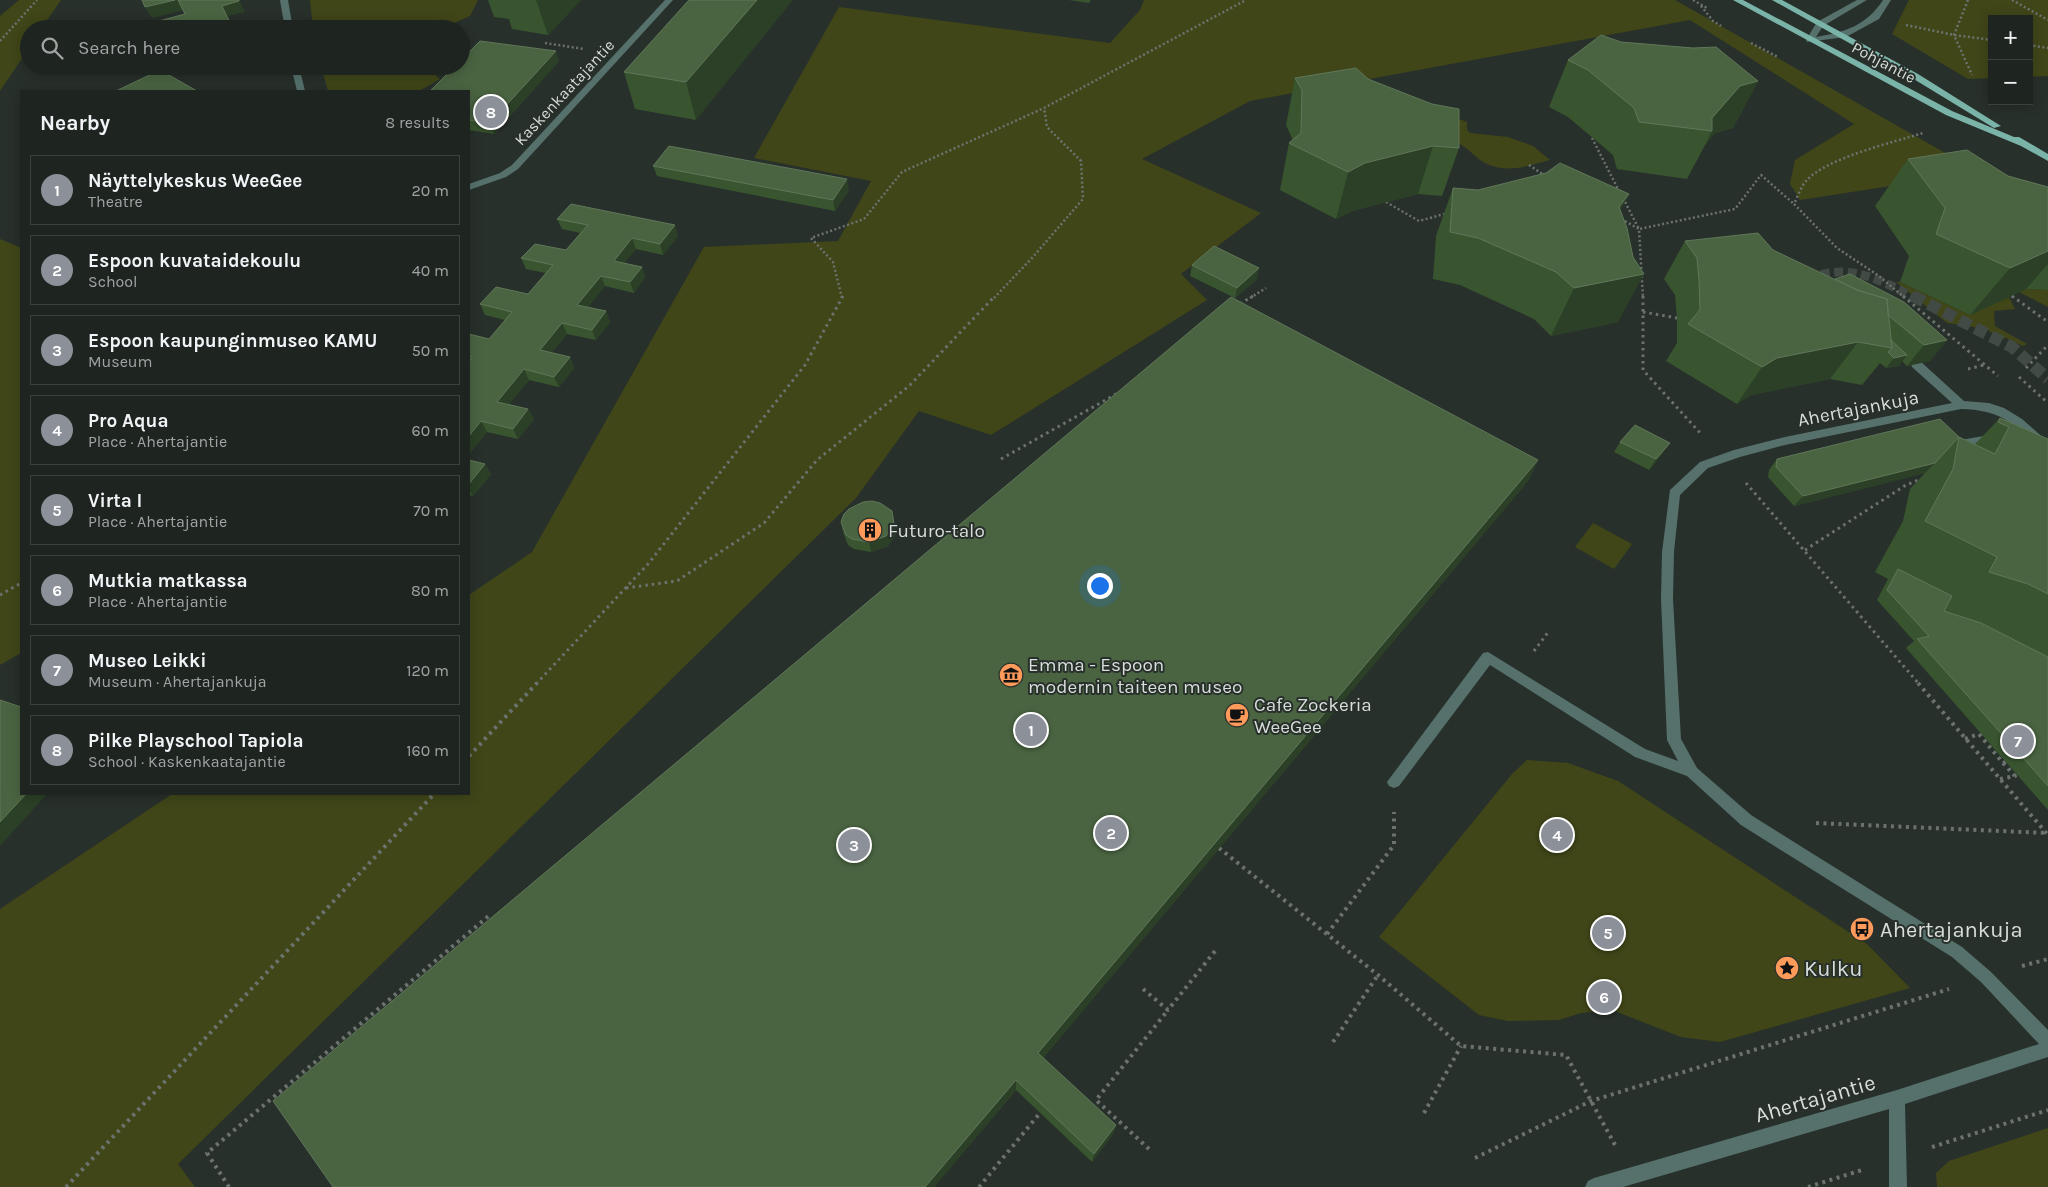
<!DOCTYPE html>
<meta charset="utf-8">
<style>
body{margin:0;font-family:Karla,sans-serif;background:#2b302d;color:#f1f3f6}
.controls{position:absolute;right:15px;top:15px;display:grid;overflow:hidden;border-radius:0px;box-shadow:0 2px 12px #0003}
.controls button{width:45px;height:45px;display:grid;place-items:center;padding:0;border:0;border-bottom:1px solid #3c413e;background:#1e2420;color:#f1f3f6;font:25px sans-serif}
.you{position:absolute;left:1099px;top:585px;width:18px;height:18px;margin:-12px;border:4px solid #fff;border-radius:50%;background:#1a73e8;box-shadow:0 0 0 8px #1a73e833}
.badge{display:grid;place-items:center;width:32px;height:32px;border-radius:50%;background:#8c9099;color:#fff;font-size:16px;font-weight:700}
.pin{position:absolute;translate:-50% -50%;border:2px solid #fff;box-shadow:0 1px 5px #0006}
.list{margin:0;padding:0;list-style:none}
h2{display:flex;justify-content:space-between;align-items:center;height:65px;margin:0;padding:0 20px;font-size:21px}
h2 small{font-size:16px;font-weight:400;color:#a1a4a5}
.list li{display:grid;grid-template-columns:32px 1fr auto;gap:15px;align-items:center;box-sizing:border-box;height:70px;margin:0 10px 10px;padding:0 10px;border:1px solid #3c413e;border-radius:0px}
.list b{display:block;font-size:19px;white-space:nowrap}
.list p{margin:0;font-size:16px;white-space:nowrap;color:#a1a4a5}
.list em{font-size:16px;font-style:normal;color:#a1a4a5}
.icon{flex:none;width:28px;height:28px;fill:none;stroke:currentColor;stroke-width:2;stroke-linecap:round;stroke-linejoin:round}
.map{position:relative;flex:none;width:2048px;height:1187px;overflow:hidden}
.search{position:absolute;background:#1e2420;box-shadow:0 2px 12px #0003;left:20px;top:20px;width:450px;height:55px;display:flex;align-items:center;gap:12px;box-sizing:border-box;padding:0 18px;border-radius:28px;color:#a1a4a5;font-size:19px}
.panel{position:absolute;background:#1e2420;box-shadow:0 2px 12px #0003;left:20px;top:90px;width:450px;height:705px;border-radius:0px}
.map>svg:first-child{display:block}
.green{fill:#404618}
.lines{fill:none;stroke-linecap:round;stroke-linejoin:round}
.minor-tunnel-far1{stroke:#424a45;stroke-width:9;stroke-dasharray:9 4.5;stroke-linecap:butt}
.minor-tunnel{stroke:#424a45;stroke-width:12;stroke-dasharray:12 5.5;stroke-linecap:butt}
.path-far2{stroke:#6c736f;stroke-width:2.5;stroke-dasharray:2 2.5;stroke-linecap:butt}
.path-far1{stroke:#6c736f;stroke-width:3;stroke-dasharray:2.5 4;stroke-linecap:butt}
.path{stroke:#6c736f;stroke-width:4;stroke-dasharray:3 4.5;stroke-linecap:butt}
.minor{fill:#56716c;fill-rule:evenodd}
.major{fill:#7ab4a8;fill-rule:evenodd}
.wall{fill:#39552f}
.shaded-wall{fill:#2b4026}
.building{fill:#4a6441;stroke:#607759}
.labels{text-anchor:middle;stroke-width:4;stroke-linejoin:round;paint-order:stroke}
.far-street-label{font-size:16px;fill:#d8deda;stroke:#28302b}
.street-label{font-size:19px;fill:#d8deda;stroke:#28302b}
.poi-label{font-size:19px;fill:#d8deda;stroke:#28302b;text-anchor:start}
.near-poi-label{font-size:22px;fill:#d8deda;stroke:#28302b;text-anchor:start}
.near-street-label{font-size:22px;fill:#d8deda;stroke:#28302b}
</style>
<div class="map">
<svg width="2048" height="1187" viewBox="0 0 2048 1187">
<rect width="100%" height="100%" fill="#28302b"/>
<!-- green -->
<path class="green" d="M19,0H61L41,29H29V48L0,91V16Z
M310,0H478L470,16L441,29H313Z
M1144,0H1675L2016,193L1923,181L1800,200L1790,184L1795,160L1854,124L1690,20L1250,101L1142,159L1261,213L1181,274L1207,300L991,435L919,411L856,498L178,1164L195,1187H0V909L172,794H469V595L532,552L704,247L838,241L871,181L754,158L839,7L1110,43L1140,10Z
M1909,0H2048V76L2029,77V19H1992V78L1968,79L1892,34Z
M321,66H424L440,79L419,91H328Z
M1456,118L1467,122V130L1470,133L1508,137L1533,146L1550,160C1529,165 1509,174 1487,164C1476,159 1470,149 1458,143Z
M0,239L21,248V653L0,665Z
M1896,282H1900L1970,315L2009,297L2015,309L1994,311L1995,326L2027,344L2023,346L2006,338L1999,339L1987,329L1947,323Z
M2026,289L2048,290V307L2019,292Z
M1593,523L1632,544L1614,569L1575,547Z
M1527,760L1568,763L1618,781L1867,944L1910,988L1720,1042L1681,1037L1612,1010L1581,1013L1559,1020L1508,1021L1479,1015L1379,937L1512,774Z
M2048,1128V1187H1937L1936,1173L1949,1161Z"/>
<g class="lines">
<!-- minor-tunnel-far1 -->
<path class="minor-tunnel-far1" d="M1814,285L1817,276C1852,264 1885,282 1915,298"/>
<!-- minor-tunnel -->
<path class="minor-tunnel" d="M1913,296L2012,347L2048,379"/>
<!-- path-far2 -->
<path class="path-far2" d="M1693,0L1707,8
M1968,0L1954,35L1972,75
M2012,0L2048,20
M1701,6L1713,21L1721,26
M1906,25L1954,35L1992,40
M0,41L37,0
M545,43L584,49
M1751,43L1778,57
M2029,45L2048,48
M1592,138L1620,193
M1529,165L1544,175
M1623,198L1639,229L1735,209L1761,175L1794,204
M1386,202L1419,221L1448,213
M1621,219L1639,229L1643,298
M2012,296L2014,298
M842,298L833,262L811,238L864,219L902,172L1044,108L1246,0
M994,298L1032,258L1083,199L1081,161L1047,127L1044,108
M1250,298L1266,288
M1905,298L1879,276L1837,248L1794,204C1798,196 1801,186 1807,180C1827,158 1894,142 1923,133"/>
<!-- path-far1 -->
<path class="path-far1" d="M1643,296V370L1701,434
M1903,296L1998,376
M2012,296L2048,322
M1240,304L1253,296
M1643,312L1677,318
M2026,368L2048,345
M1968,369L1984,365
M2019,377L2048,403
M1001,459L1118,393
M1746,483L1919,684
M1805,550L1906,485L1921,479
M626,588L677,581L764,523L817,460L909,386L995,296
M0,595L21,583
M1534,651L1549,631
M536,684L648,564L805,365L843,296"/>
<!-- path -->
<path class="path" d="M1918,683L2048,835
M1965,739L1979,734L2003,763L2008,761
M469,756L537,683
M2000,779L2015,776L2003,763
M1816,823L2047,833
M1219,848L1378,975L1461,1046L1566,1055L1615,1145
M1327,934L1394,845V812
M2022,966L2048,959
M1143,989L1168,1010L1215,951
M1333,1042L1378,975
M1424,1113L1461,1046
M1932,1147L2048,1110
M1149,1149L1096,1100L1168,1010
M1475,1158L1591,1101L1949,989
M66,1187L434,794
M229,1187L207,1153L491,914
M979,1187L1040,1113
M1808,1187L1862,1170"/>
<!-- minor -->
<path class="minor" d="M280,0H288L293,29H285Z
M665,0H673L518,169L506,177L469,190V184L500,173L512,165Z
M1857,0H1867L1823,26L1816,37C1845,32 1866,26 1883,0H1891L1879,19L1846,37L1807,42L1806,40L1817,22Z
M291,66H299L305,91H297Z
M1916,360L1920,361L1964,401L1989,403L2004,408L2022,419L2048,442V453L2044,452C2014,425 2004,410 1961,409L1785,445L1740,457L1708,468L1680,495L1674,552L1673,599L1681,739L1697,768L1751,815L1962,947L1991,972L2048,1030V1057L1905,1104L1907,1187H1889V1109L1623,1187H1585L1588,1181L1594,1178L1897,1090L2039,1044L1981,982L1952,957L1741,825L1687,776L1635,757L1490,665L1399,786L1394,788L1389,786L1387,782L1483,653L1488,652L1645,749L1678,761L1667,740L1661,599L1662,552L1670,490L1700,462L1734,450L1785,437L1952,403L1912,367L1911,364Z
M1995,434L1999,435L2001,438L1999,441L1955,449L1949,445L1955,441Z"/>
<!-- major -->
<path class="major" d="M1733,0H1743L1952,111L2014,137H2019L2048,154V161L2021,146L1946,115Z
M1772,0H1782L1918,74L2001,126L1994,128L1912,78Z"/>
</g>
<!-- wall -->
<path class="wall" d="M488,0H581L548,35L512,29L509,19L494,17Z
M689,0L696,120L635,109L624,72Z
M1069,0H1091L1089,3Z
M1621,42L1758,81L1733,128L1715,133L1705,145L1687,179L1617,169L1613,155L1568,117L1549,107L1568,60Z
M559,61L494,134L469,130V91Z
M1295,78L1368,79L1459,148L1442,196L1418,194L1352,211L1336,219L1280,190L1289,143L1292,141V138L1286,125Z
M1908,159L2008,176L2048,187V290L2026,289L1970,315L1900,282L1909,256L1875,206Z
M653,166L849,190L835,211L657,176Z
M1453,188L1478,190L1629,194L1620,210L1618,322L1551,336L1534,319L1460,285L1433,279L1436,236Z
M557,219L678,236L663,255L636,249L624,263L642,267L645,277L634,293L605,286L588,307L606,311L610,322L596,340L567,334L551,353L570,357L574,368L559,387L529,380L509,404L528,409L534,419L518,439L487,432L469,454V334L489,339L505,320L485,315L480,304L528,294L546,273L526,269L521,258L566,250L580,233L562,229Z
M1685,241L1773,250L1947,340L1930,361L1907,366L1902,361L1899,366L1886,368L1880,363L1862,385L1830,379L1751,395L1737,404L1666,361L1677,343V318L1675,295L1664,279Z
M1192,265L1257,279L1235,298L1190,276Z
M2000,418L2048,439V810L1906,648L1914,641L1877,600L1888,579L1875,572L1903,521L1910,489L1925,473L1794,506L1768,477L1769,470L1777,459L1959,437L1975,444Z
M1620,442L1663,453L1649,470L1614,452Z
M469,460L491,474L473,496L469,495Z
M1538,460L1528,481L1043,1058L1116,1125L1113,1134L1092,1162L1016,1090L934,1187H333Z
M841,522L894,524L896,534L888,546L871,552L854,549L848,545L843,532Z"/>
<!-- shaded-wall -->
<path class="shaded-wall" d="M175,0H178L184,10L152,18L145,7Z
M536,0H581L548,35Z
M757,0H793L696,120L686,82Z
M239,1L245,12L228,16L234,29H233L222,6Z
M556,51L559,61L494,134L490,123Z
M1758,81L1733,128L1715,133L1705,145L1712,131V118L1740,86Z
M1433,146L1418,194L1352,211L1336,219L1348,172L1365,163Z
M847,179L849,190L835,211L833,200Z
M1629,194L1605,241L1619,207Z
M675,225L678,236L663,255L660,244Z
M632,238L636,249L617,272L614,261Z
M2048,251V264L2026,289L1970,315L2010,268Z
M642,267L645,277L634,293L630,282Z
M1259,268L1257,279L1235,298L1237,288Z
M1644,274L1618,322L1551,336L1574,288Z
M601,276L605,286L581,316L577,305Z
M606,311L610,322L596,340L592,330Z
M562,323L567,334L544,361L540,350Z
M1947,340L1930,361L1907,366L1924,345Z
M1858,342L1830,379L1751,395L1737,404L1762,367L1777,358Z
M1907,355L1899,366L1886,368L1894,358Z
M570,357L574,368L559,387L554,377Z
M524,369L529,380L503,412L497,402Z
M528,409L534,419L518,439L513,429Z
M481,421L487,432L469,454V436Z
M1670,443L1663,453L1649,470L1656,459Z
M1538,460L1528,481L1038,1064V1053Z
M1935,463L1925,473L1794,506L1803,496Z
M485,464L491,474L473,496L469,489V484Z
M894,524L896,534L888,546L871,552L869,542Z
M26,794H47L0,846V822Z
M1016,1080V1090L934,1187H925Z
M1116,1125L1113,1134L1092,1162L1094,1154Z"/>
<!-- building -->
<path class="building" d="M142,0H175L145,7Z
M178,0H239V1L222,6L233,29H155L152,23L185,14Z
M689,0H757L686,82L624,72Z
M1601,35L1621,42L1693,48L1716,47L1758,81L1740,86L1712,118V131L1639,122L1634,108L1588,70L1568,60Z
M480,41L556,51L490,123L469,120V91H430L455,66H461V60Z
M1356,68L1368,79L1432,104L1459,109V148L1433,146L1365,163L1348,172L1289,143L1301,133L1302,90L1295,78Z
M160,70L197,91H116Z
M669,146L847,179L833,200L653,166Z
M1967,150L2008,176L2048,187V251L2010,268L1936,234L1945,208L1908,159Z
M1560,163L1629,194L1619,207L1627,228L1633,257L1644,274L1574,288L1556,272L1478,238L1450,232L1453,188L1478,190L1546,173Z
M571,204L675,225L660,244L632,238L614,261L642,267L630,282L601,276L577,305L606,311L592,330L562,323L540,350L570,357L554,377L524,369L497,402L528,409L513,429L481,421L469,436V362L472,357L469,356V334L489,339L512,312L480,304L496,287L528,294L553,265L521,258L535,244L566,250L588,225L557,219Z
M1758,233L1773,250L1857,290L1887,299L1892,348L1858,342L1777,358L1762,367L1688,324L1700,310L1699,280L1697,258L1685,241Z
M1214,246L1259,268L1237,288L1192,265Z
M1850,274L1904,302L1947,340L1924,345L1888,315L1887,299L1857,290L1835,279Z
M1231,297L1538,460L1038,1053L1116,1125L1094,1154L1016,1080L925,1187H333L273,1101Z
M1891,340L1907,355L1894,358L1888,352L1892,348Z
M2000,418L2048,439V594L2028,584L1989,572L1997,557L1925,521L1953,469L1959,437L1995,454L2009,427L1998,422Z
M1940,419L1959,437L1935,463L1803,496L1776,467L1777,459Z
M1635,425L1670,443L1656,459L1620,442Z
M469,460L485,464L469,484Z
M872,501L880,503L892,511L894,524L886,536L869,542L852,539L846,535L841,522L844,514L849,509L863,502Z
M1898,569L1952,596L1944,611L1981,623L2048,657V786L1917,639L1929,636L1887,590Z
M0,700L21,707V794H26L0,822Z"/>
<!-- icons -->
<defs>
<g id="building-disc" transform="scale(1.25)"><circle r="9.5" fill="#ff9b5a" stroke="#28302b"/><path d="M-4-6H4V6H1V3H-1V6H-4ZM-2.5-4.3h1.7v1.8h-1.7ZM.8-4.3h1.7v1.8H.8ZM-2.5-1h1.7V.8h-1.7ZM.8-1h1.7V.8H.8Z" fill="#111"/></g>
<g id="museum-disc" transform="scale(1.25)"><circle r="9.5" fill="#ff9b5a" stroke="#28302b"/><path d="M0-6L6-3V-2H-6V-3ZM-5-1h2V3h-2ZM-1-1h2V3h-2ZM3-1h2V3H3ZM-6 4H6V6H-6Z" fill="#111"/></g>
<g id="cafe-disc" transform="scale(1.25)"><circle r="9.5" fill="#ff9b5a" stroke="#28302b"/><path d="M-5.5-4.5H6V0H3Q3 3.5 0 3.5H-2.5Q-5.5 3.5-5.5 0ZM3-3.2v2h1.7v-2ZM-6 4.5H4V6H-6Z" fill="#111"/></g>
<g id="bus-disc" transform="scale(1.25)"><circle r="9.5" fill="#ff9b5a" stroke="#28302b"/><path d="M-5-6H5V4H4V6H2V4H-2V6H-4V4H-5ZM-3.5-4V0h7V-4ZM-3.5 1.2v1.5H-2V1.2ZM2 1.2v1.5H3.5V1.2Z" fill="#111"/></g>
<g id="sight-disc" transform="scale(1.25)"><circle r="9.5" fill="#ff9b5a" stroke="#28302b"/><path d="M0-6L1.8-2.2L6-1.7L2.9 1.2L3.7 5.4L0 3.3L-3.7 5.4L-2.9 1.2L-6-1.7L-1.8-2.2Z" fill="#111"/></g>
</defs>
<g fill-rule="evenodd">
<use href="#building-disc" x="870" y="530"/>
<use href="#museum-disc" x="1011" y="675"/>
<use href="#cafe-disc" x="1237" y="715"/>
<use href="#bus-disc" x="1862" y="929"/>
<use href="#sight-disc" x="1787" y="968"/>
</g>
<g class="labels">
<!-- far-street labels -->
<g class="far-street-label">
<text transform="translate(1884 62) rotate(28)" y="6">Pohjantie</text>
<text transform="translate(564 92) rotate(-47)" y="6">Kaskenkaatajantie</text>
</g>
<!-- street labels -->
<g class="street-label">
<text transform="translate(1858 408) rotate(-11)" y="7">Ahertajankuja</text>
</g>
<!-- poi labels -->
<g class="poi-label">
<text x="888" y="537">Futuro-talo</text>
<text x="1028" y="671">Emma - Espoon<tspan x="1028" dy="22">modernin taiteen museo</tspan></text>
<text x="1254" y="711">Cafe Zockeria<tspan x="1254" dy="22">WeeGee</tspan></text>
</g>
<!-- near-poi labels -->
<g class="near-poi-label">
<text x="1880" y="937">Ahertajankuja</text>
<text x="1804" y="976">Kulku</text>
</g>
<!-- near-street labels -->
<g class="near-street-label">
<text transform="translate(1815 1098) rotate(-16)" y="8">Ahertajantie</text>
</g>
</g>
</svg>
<div class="controls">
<button>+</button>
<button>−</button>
</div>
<div class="you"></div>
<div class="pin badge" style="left:1031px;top:730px">1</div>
<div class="pin badge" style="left:1111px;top:833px">2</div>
<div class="pin badge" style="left:854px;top:845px">3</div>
<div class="pin badge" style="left:1557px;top:835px">4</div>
<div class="pin badge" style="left:1608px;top:933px">5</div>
<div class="pin badge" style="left:1604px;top:997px">6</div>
<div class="pin badge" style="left:2018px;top:741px">7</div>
<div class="pin badge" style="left:491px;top:112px">8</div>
<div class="search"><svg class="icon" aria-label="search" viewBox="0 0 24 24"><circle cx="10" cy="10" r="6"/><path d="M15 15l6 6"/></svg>Search here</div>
<section class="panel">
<h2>Nearby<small>8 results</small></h2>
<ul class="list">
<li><span class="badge">1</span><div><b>Näyttelykeskus WeeGee</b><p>Theatre</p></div><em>20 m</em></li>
<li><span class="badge">2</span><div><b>Espoon kuvataidekoulu</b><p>School</p></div><em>40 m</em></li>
<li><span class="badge">3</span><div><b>Espoon kaupunginmuseo KAMU</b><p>Museum</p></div><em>50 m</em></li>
<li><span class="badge">4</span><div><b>Pro Aqua</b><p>Place · Ahertajantie</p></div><em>60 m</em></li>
<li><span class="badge">5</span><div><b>Virta I</b><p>Place · Ahertajantie</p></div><em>70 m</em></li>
<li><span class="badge">6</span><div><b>Mutkia matkassa</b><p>Place · Ahertajantie</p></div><em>80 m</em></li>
<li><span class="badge">7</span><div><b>Museo Leikki</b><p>Museum · Ahertajankuja</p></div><em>120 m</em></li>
<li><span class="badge">8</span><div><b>Pilke Playschool Tapiola</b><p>School · Kaskenkaatajantie</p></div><em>160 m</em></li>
</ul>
</section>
</div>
